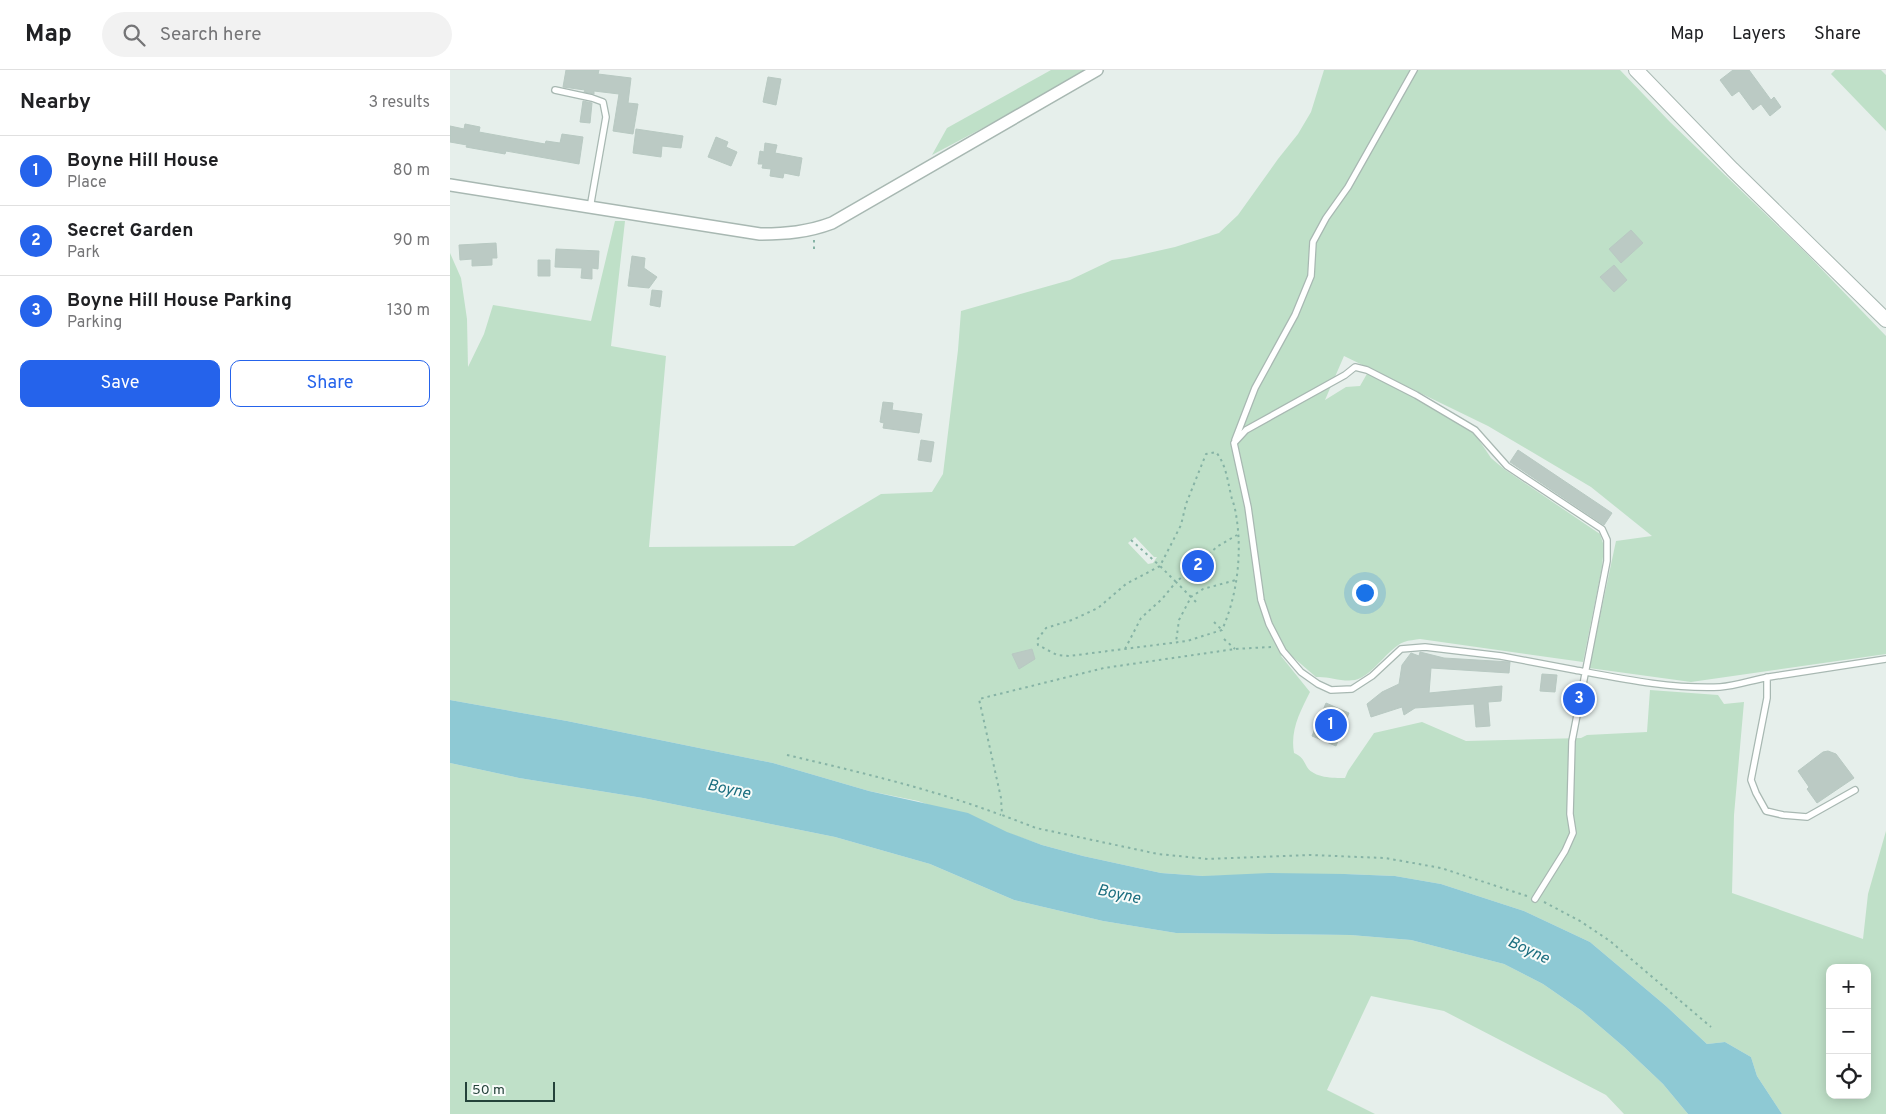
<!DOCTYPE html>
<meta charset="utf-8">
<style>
body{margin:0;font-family:Overpass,sans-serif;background:#f2f2f2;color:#202124}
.controls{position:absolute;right:15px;bottom:15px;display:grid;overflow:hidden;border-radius:10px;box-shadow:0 2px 12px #0003}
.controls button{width:45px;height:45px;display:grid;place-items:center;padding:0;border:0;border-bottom:1px solid #e0e0e0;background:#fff;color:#202124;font:25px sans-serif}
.scale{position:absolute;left:15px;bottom:12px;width:90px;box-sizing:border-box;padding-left:5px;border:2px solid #24423a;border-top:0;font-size:14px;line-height:18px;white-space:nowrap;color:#24423a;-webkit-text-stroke:4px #f7fbf9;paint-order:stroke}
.you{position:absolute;left:914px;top:522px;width:18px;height:18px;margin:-12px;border:4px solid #fff;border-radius:50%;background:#1a73e8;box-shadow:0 0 0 8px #1a73e833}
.badge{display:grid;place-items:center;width:32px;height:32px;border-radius:50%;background:#2563eb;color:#fff;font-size:16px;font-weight:700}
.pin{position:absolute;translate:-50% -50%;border:2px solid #fff;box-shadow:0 1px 5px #0006}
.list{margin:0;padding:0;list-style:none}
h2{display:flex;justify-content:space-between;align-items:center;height:65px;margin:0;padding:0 20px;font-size:21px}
h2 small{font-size:16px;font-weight:400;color:#757577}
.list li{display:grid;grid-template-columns:32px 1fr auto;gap:15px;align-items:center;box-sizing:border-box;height:70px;padding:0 20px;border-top:1px solid #e0e0e0}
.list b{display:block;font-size:19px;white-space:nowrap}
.list p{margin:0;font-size:16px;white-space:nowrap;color:#757577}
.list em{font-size:16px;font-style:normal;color:#757577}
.actions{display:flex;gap:10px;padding:15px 20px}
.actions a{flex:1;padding:11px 0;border:1px solid #2563eb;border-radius:10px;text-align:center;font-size:18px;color:#2563eb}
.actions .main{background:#2563eb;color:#fff}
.icon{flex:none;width:28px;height:28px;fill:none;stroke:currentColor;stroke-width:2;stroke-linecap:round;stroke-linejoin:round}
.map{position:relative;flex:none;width:1436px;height:1044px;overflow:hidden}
header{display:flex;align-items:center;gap:30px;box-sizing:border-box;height:70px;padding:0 25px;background:#fff;border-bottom:1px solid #e0e0e0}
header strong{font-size:24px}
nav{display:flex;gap:28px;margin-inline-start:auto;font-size:18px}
.search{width:350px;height:45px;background:#f2f2f2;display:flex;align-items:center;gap:12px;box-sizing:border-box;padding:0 18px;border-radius:28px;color:#757577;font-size:19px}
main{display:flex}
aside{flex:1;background:#fff}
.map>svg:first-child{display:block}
.green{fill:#bfe0c8;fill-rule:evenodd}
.water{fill:#8ec9d4}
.building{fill:#bbcac4;stroke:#b8c9c2}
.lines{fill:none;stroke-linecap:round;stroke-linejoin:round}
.service-casing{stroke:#a8b8b2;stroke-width:8}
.minor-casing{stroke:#a8b8b2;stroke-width:14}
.tertiary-casing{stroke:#a8b8b2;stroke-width:16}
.path{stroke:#86b3a5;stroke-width:2;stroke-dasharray:2.5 4;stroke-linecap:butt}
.service{stroke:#fff;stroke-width:5.5}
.minor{stroke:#fff;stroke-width:11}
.tertiary{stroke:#fff;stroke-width:14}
.labels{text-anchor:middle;stroke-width:4;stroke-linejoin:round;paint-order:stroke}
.water-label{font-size:16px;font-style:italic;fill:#1c6f80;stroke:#f7fbf9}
</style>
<header>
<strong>Map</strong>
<div class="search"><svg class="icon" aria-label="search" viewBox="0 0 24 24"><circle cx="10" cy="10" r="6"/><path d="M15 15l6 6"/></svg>Search here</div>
<nav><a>Map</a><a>Layers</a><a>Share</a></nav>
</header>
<main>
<aside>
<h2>Nearby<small>3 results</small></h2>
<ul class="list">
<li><span class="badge">1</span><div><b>Boyne Hill House</b><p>Place</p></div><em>80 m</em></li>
<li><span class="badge">2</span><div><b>Secret Garden</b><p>Park</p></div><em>90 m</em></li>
<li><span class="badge">3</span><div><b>Boyne Hill House Parking</b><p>Parking</p></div><em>130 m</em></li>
</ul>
<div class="actions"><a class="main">Save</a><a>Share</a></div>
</aside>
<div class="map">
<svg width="1436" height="1044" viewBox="0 0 1436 1044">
<rect width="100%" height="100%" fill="#e6efeb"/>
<!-- green -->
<path class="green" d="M601,0H638L580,33L482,85L497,58Z
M874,0H1170L1220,52L1356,183L1436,266V584L1241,612L1139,598L1166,471L1202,466L1141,417L1038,356L894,286L875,330L896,317L910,316L918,302L1021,358L1041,388L1054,399L1150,464L1154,476L1152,497L1133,592L970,569C965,570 959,570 954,572C938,578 923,606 905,610C891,612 878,606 866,607L837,582L831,586L860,622C850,642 840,660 844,683C853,687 853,690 857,697C864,708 883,708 895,708L898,701L924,663L972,652L1016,671L1131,668L1137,665L1197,662L1200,620L1268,625L1274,634L1294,632L1284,745L1282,823L1413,869L1418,824L1436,761V1044H1332L1307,1006L1301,987L1275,972L1257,974L1216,936L1140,872L1074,841L991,814L945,806L895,804L753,806L711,803L633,786L592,775L468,731L419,721L323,693L117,651L0,630V183L11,208L17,249L18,297L34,264L43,235L141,251L165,151H175L161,276L216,286L199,477L344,476L431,424L482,422L493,404L508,280L511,241L620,210L662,190L676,188L725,177L769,163L788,145L828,89L848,64L861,42ZM685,467L704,487H707L703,493L698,494L678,473ZM1380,898H1417V1025H1380Z
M1385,0H1431L1436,5V61L1381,4Z
M0,693L69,708L193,728L385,767L480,794L564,830L653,851L726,863L900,865L961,870L1054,894L1093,914L1132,941L1174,977L1213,1014L1238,1044H1174L1156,1025L994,941L921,926L877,1020L925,1044H0Z"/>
<!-- water -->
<path class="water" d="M0,630L117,651L323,693L419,721L518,743L557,762L592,775L633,786L711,803L753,806L819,803L895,804L945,806L991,814L1074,841L1140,872L1216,936L1257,974L1275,972L1301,987L1307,1006L1332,1044H1238L1213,1014L1174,977L1132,941L1093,914L1054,894L961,870L900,865L726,863L653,851L564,830L480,794L385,767L193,728L69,708L0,693Z"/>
<!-- building -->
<path class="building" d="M116,0H149L148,4L181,8L178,33L188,34L183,64L163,61L169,24L144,21V24L134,22L135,20L113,17Z
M1283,0H1299L1321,30L1324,27L1331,37L1320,46L1311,34L1303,40L1289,21L1282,26L1270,10Z
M318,7L331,9L326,35L313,32Z
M133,31L142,33L140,53L130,52Z
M15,54L30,57L29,62L95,74L96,71L110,73L112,64L133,67L129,94L56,81L55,84L16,77L17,75L0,72V56L14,59Z
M186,59L233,66L231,78L212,76L211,87L183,83Z
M266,67L278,72L276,77L287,82L281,96L258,87Z
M315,73L327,75L325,83L352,88L349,106L334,103L333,108L320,106L321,99L312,98L313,94H308L310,81L314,82Z
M1181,160L1193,173L1171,193L1159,179Z
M46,173L47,188H42V195L22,196V189L10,190L9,175Z
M106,179L149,181L148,199L142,198V209L131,208L132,198L105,197Z
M182,186L195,188L194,198L207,207L199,218L178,216Z
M88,190H100V206H88Z
M1164,195L1177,210L1164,222L1150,207Z
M202,220L212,221L210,237L200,235Z
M433,332L443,333L442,340L472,344L469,363L433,358L434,353L430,352Z
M471,370L484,372L481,392L468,390Z
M1068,380L1162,443L1154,455L1060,392Z
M582,579L585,589L569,599L562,584Z
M970,582L994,588L1060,592L1059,603L981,598L979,623L1052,616L1051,631L1038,632L1040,656L1026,657L1024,634L965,638L954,645L952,637L921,647L917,634L932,622L949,614L952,595L961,583L969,586Z
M1092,604L1107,605L1105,622L1090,621Z
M876,633L899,643L886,676L862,666Z
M1378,681L1386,684L1404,708L1367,733L1357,719L1359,717L1348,701L1373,682Z"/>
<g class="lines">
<!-- service casing -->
<g class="service-casing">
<path id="service" d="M105,20L142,28L153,32L156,47L140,138
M785,370L805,318L845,245L861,206L863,172L876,148L898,117L964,0
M1317,607V628L1301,710L1306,723L1316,741L1333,745L1357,747L1405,720
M1085,829L1115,781L1123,763L1120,744L1122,671L1157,491V470L1152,459L1057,396L1025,360L966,325L917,300L905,297L895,305L796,360L784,373L798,437L811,530L819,554L833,581L851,602L868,614L881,620L902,619L922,606L951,579L975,577L1051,586L1125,600C1173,609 1221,619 1270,617C1286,616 1302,610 1319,607C1358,601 1397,595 1436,589"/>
</g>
<!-- minor casing -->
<g class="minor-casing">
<path id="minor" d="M0,115L310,164C336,164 358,162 382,153L647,0"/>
</g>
<!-- tertiary casing -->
<g class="tertiary-casing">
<path id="tertiary" d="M1186,0L1282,99L1436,250"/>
</g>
<!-- path -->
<path class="path" d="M364,179V170
M681,470L710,496L676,514L648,538L622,550L596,558L587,570L588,575L607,585L619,586L737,571L772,560C788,524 793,479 785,439C784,434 782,430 781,425C777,408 776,395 766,382L756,384L736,434L731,455L710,496L726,512L768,476L787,465
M746,532L741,527L753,519L786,510
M764,552L772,560
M774,569L785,579
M821,577L785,579L654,598L529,629L551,728L552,745L586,758L708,784L758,789L859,785L935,788L991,798L1077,826
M675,579L691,548L712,529L726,512L741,527L729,550L726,572
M337,685C409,702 482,719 551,745
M1094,832L1130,851L1160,871L1261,957"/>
<!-- service -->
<use href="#service" class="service"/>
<!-- minor -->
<use href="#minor" class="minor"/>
<!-- tertiary -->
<use href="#tertiary" class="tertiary"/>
</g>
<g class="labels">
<!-- water labels -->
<g class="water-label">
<text transform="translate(279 718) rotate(12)" y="6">Boyne</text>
<text transform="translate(669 823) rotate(12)" y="6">Boyne</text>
<text transform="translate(1079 879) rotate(25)" y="6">Boyne</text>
</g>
</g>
</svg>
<div class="controls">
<button>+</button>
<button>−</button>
<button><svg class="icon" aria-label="locate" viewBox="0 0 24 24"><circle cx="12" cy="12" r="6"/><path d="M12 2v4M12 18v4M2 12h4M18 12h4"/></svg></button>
</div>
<div class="scale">50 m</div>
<div class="you"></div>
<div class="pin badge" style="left:881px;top:655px">1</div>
<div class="pin badge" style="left:748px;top:496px">2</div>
<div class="pin badge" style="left:1129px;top:629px">3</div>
</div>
</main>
